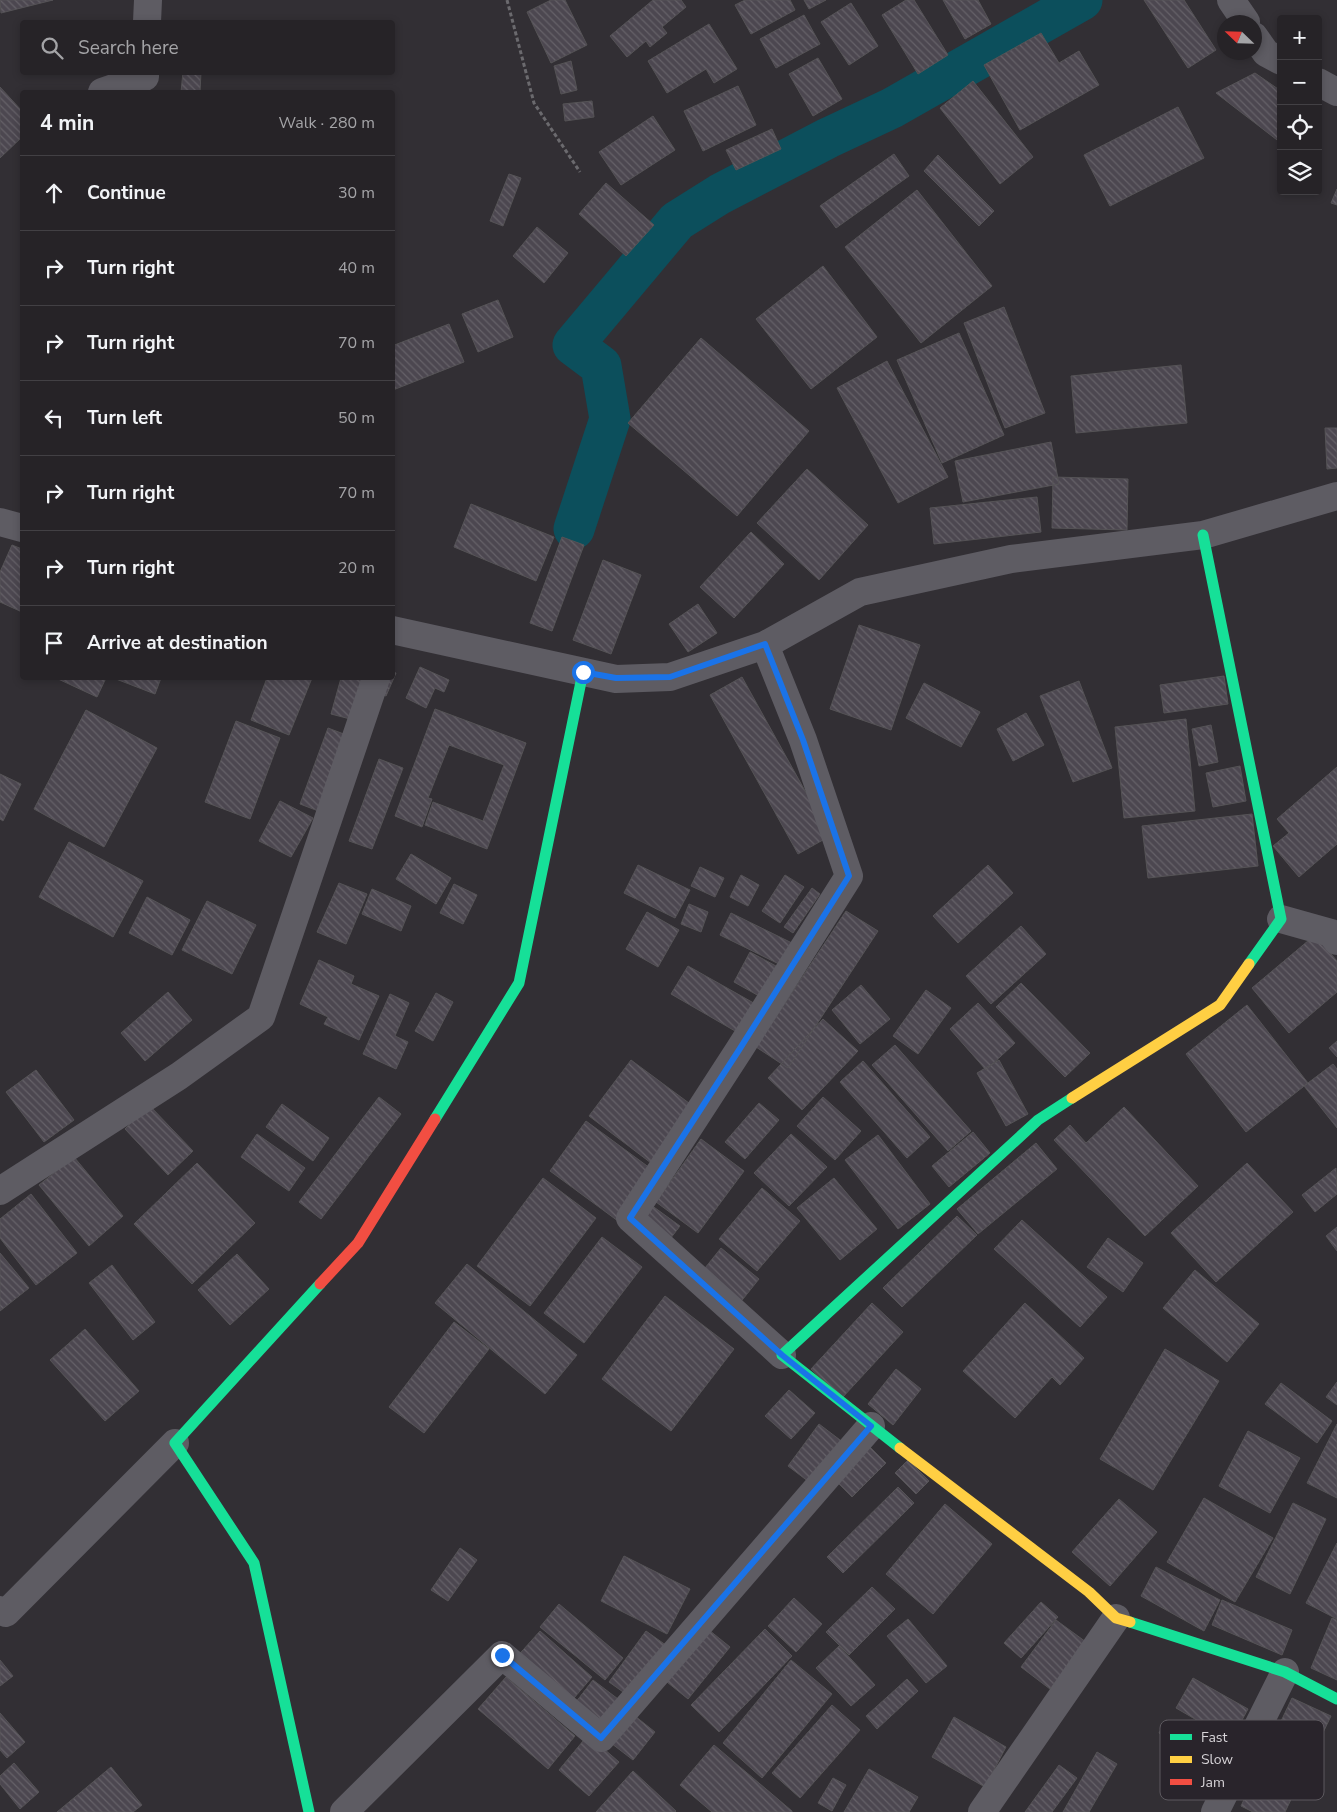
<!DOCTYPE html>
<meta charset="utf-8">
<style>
body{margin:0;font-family:"Nunito Sans",sans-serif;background:#2e2b2f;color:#f1f3f6}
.controls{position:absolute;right:15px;top:15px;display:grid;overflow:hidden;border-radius:5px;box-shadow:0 2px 8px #0003}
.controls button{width:45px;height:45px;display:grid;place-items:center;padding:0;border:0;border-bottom:1px solid #424044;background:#262327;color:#f1f3f6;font:25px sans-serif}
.compass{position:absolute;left:1217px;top:15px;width:45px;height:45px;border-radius:50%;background:#262327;box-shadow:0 2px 8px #0003;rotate:293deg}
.stop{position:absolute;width:15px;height:15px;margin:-11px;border:4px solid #1a73e8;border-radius:50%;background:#fff}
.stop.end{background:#1a73e8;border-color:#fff;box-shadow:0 1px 5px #0008}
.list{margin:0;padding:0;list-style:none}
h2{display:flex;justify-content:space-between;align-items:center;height:65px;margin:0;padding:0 20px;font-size:21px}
h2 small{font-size:16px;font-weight:400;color:#a4a4a7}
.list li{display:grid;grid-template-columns:32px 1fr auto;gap:15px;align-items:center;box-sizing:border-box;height:75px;padding:0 20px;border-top:1px solid #424044}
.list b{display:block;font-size:19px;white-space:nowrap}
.list em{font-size:16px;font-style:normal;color:#a4a4a7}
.icon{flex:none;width:28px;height:28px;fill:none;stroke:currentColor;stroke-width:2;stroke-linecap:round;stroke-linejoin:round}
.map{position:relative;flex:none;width:1337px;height:1812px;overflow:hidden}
.search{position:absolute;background:#262327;box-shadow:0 2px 8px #0003;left:20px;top:20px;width:375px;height:55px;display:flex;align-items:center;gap:12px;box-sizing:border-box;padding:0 18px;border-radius:5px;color:#a4a4a7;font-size:19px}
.panel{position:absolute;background:#262327;box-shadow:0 2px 8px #0003;left:20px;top:90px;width:375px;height:590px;border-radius:5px}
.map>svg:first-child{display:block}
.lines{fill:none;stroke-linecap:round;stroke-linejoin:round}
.canal{stroke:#0c4f5c;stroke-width:41}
.building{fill:url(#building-back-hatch);stroke:#555356}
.path{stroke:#6b6a6e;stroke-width:3;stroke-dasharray:4 2.5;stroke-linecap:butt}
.street{stroke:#5e5c63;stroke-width:28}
.fast{stroke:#16e098;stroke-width:11}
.slow{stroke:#ffcf43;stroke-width:11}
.jam{stroke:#f24e42;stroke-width:11}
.route{stroke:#1a73e8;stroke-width:6}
.key{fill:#29242b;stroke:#5d595f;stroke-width:1}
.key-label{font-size:14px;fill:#d7d4d8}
</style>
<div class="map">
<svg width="1337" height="1812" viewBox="0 0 1337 1812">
<defs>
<pattern id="building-back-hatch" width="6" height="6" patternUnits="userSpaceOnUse" patternTransform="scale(1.25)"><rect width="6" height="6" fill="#4c4750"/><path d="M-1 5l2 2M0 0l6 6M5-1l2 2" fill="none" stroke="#656168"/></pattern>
</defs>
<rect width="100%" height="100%" fill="#322f34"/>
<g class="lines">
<!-- canal -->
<path class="canal" d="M574,529L610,419L601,366L573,345L677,221L720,194L828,138L892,108L1082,0"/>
</g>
<!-- building -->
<path class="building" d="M0,0H53L1,13Z
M551,0H565L587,45L551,63L527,12Z
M653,0H681L686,7L662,27L667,33L650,47L646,41L627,57L610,36Z
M745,0H790L795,10L751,34L735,5Z
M804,0H826L809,9Z
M906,0H914L948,55L918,74L882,15Z
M943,0H978L991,24L965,39Z
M1144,0H1184L1216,50L1188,68Z
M851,3L878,46L849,65L821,22Z
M804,15L820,44L776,68L760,39Z
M709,24L737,69L714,83L706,69L667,93L648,61Z
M1041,33L1059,63L1079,51L1099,85L1020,130L984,65Z
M818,58L842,99L813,116L789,74Z
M571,61L577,90L561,94L554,66Z
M183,72H201L200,92H181Z
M1255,73L1281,91V143L1216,93Z
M973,81L1033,157L1000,184L940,108Z
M738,86L756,125L703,151L684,111Z
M0,87L22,111V137L0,158Z
M592,101L594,117L565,121L563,104Z
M1178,107L1204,158L1110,206L1084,155Z
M653,116L675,150L621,185L599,152Z
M772,129L781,149L736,170L726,150Z
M894,154L909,176L836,228L820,206Z
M938,155L994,211L979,226L924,171Z
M509,174L521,178L503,226L490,221Z
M606,183L654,225L626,256L579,214Z
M1337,189V205L1331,203Z
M917,190L992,286L921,343L845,247Z
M537,227L568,253L544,283L513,256Z
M823,266L877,337L811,389L756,319Z
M498,300L513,337L478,352L462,314Z
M1004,307L1045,413L1005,428L964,323Z
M449,324L464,362L393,390L392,346Z
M959,333L1004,435L942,463L897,360Z
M701,338L809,431L737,516L628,423Z
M887,361L948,477L898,503L837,388Z
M1181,365L1187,423L1076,433L1071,376Z
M1325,428H1337V468L1327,469Z
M1051,442L1059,484L963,502L955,461Z
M807,469L868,525L819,580L757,523Z
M1053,477L1128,479L1127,530L1052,528Z
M1037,497L1041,532L934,544L930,508Z
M471,504L554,537L536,581L454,547Z
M751,532L784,564L734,618L700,587Z
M562,537L584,545L552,631L530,623Z
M12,545L22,549V612L0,602V572Z
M603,560L641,575L611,654L573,640Z
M698,604L717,633L688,652L669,624Z
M859,625L920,645L891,730L830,709Z
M420,667L449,680L444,692L435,688L426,708L406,698Z
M392,672L396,673L386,696L373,691L379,678H392Z
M1224,676L1228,704L1164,713L1160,685Z
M742,677L830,836L798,854L710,695Z
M56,678H106L97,697Z
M116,678H161L155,694L116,679Z
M267,678H312L289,735L251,720Z
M341,678H366L354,720L331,714Z
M1079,681L1112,768L1073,782L1040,696Z
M924,683L980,712L961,747L906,718Z
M435,709L526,743L487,849L425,825L433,802L483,821L504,765L449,745L428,798L432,799L422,827L395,816Z
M86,710L157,748L104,847L34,809Z
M1026,713L1044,745L1013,761L997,729Z
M1186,719L1195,811L1124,818L1115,727Z
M236,721L280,738L250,819L205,802Z
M1211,725L1218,762L1199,766L1192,729Z
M328,728L349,736L321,812L300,804Z
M379,759L403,768L372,849L349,841Z
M1240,766L1246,801L1213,807L1206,773Z
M1337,767V844L1299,877L1273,846L1289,833L1277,819Z
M0,774L21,784L3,821L0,819Z
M280,801L313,818L291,857L259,841Z
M1252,814L1258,866L1148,878L1142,826Z
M69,842L143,881L113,937L39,897Z
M411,854L451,878L436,904L396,879Z
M638,865L690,890L675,918L624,893Z
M988,865L1013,893L958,943L933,916Z
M700,867L724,878L715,897L691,886Z
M741,875L759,885L748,906L730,897Z
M785,875L804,887L780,923L762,911Z
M339,883L367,894L346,944L317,932Z
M454,884L477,895L463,924L440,913Z
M812,888L820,894L793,933L784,927Z
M372,889L411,906L401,931L362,914Z
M147,897L190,920L172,955L129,933Z
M207,901L256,925L232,974L182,950Z
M689,904L708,912L701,932L681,924Z
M846,911L878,931L788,1068L756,1047Z
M647,912L679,930L658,967L626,949Z
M731,913L794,944L783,966L720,935Z
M1021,926L1046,954L991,1004L966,976Z
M1315,935L1337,961V992L1289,1033L1252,988Z
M750,952L776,966L759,996L734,982Z
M319,960L354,976L351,984L379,996L359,1040L324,1024L328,1017L300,1004Z
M688,966L759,1006L742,1035L671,994Z
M1021,983L1090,1053L1065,1077L996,1007Z
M861,985L890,1019L860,1044L832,1010Z
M926,990L951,1008L918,1054L893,1036Z
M168,992L192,1020L145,1061L121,1033Z
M436,993L453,1002L433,1041L415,1031Z
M390,994L409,1003L395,1036L408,1042L396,1069L363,1054Z
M978,1003L1015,1043L986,1070L950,1029Z
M1247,1005L1308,1083L1246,1132L1186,1054Z
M823,1019L858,1051L802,1110L768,1078Z
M1337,1041V1057L1329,1048Z
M895,1045L971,1131L948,1151L872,1065Z
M631,1060L697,1109L655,1166L589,1116Z
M999,1060L1028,1114L1006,1126L977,1073Z
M863,1061L930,1137L907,1158L840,1082Z
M1333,1064L1337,1069V1128L1304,1086Z
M36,1070L74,1120L44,1142L6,1092Z
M379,1097L401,1114L321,1219L299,1202Z
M823,1097L861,1131L835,1160L797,1126Z
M759,1103L779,1120L745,1159L725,1142Z
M282,1104L329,1138L313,1161L266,1127Z
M149,1105L193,1151L168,1175L125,1129Z
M1124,1107L1198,1186L1145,1236L1054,1140L1070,1125L1086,1143Z
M586,1121L654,1171L618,1221L550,1171Z
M973,1132L990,1153L949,1187L932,1166Z
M257,1134L305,1168L289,1191L241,1157Z
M791,1134L827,1167L789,1206L754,1173Z
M878,1135L930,1204L898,1229L845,1160Z
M701,1139L744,1171L698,1233L656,1202Z
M1036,1143L1057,1169L978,1234L957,1209Z
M74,1157L123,1216L89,1246L39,1185Z
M197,1163L255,1223L192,1284L134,1224Z
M1247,1163L1293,1212L1216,1282L1171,1233Z
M1336,1168L1337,1194L1315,1212L1302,1195Z
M543,1178L596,1218L530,1306L477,1266Z
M834,1178L877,1229L840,1260L797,1208Z
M762,1188L800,1221L757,1271L719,1239Z
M31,1194L77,1253L36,1285L0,1238V1219Z
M651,1205L680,1226L670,1239L641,1219Z
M957,1216L977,1235L902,1307L883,1288Z
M1022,1220L1107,1297L1080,1327L994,1249Z
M1337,1227V1251L1326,1236Z
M602,1237L642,1267L584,1343L544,1313Z
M1108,1238L1143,1263L1123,1292L1087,1267Z
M721,1248L759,1279L739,1304L701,1273Z
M0,1253L29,1288L0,1311Z
M237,1254L269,1289L230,1325L198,1290Z
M467,1264L577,1355L545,1394L435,1303Z
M112,1265L155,1322L133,1340L89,1283Z
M1195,1270L1259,1324L1227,1362L1163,1308Z
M665,1296L734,1349L671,1431L602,1379Z
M872,1303L903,1332L842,1398L811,1369Z
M1025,1303L1084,1358L1060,1385L1052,1377L1015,1418L963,1371Z
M454,1322L489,1349L424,1433L389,1407Z
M85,1329L139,1391L105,1421L50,1360Z
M1165,1349L1219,1381L1153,1490L1100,1459Z
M896,1369L921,1389L893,1425L868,1404Z
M1337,1382V1405L1326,1397Z
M1281,1383L1332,1421L1317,1443L1265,1404Z
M789,1390L815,1413L791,1439L765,1416Z
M819,1424L844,1443L813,1485L788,1466Z
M1337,1424V1498L1307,1483Z
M1248,1431L1300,1458L1270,1513L1219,1486Z
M867,1444L886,1463L852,1497L833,1478Z
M908,1460L929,1481L916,1494L895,1473Z
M898,1487L914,1503L843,1573L827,1557Z
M1204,1498L1273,1538L1235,1602L1167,1562Z
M1119,1499L1157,1532L1110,1586L1072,1552Z
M1293,1503L1326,1519L1290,1594L1256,1577Z
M945,1504L992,1544L933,1614L886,1574Z
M1337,1543V1619L1306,1603Z
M460,1548L477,1560L448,1601L431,1590Z
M624,1556L690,1589L667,1634L601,1601Z
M1156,1567L1220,1600L1204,1631L1141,1596Z
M872,1587L895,1609L849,1655L826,1632Z
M794,1598L822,1624L796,1652L768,1626Z
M1222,1600L1292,1630L1282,1655L1212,1625Z
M1041,1602L1058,1617L1021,1658L1004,1643Z
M559,1604L623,1658L605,1680L540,1627Z
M1332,1618L1337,1620V1680L1311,1668Z
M908,1619L947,1666L926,1683L887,1636Z
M1056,1620L1086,1642L1050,1689L1021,1667Z
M704,1626L730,1647L688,1699L662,1678Z
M765,1629L792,1656L719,1732L691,1705Z
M540,1631L592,1677L568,1705L515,1659Z
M646,1631L670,1648L633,1699L609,1682Z
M839,1646L875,1685L851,1706L816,1668Z
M0,1660L13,1676L0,1686Z
M791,1660L832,1694L762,1778L723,1743Z
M506,1677L575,1736L548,1769L478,1709Z
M1193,1678L1248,1709L1231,1740L1176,1708Z
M907,1679L918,1691L877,1729L866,1716Z
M593,1680L618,1699L597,1727L572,1707Z
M1292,1698L1331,1716L1285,1812H1253L1241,1806Z
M832,1705L860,1730L800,1798L772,1773Z
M630,1712L655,1732L633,1760L607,1740Z
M0,1713L25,1742L7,1758L0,1750Z
M954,1717L1006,1747L985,1787L932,1757Z
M1166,1720L1192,1734L1184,1747L1159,1733Z
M588,1735L619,1762L589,1796L559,1770Z
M714,1745L792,1811V1812H712L680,1785Z
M1097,1752L1117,1764L1089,1812H1063Z
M14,1763L39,1792L20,1809L0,1784V1776Z
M1059,1765L1077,1778L1052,1812H1025Z
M111,1767L142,1805L133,1812H57Z
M869,1769L918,1797L909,1812H844Z
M633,1771L676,1811L675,1812H596Z
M833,1778L846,1785L832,1811L818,1803Z"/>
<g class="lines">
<!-- path -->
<path class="path" d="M507,0L534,103L580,172"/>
<!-- street -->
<path class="street" d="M1231,0L1246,22
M147,22L148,0
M1254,36L1266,53L1281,61
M1318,82L1337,92
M102,92L145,77V72
M0,522L22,528
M392,630L616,679L670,677L765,645L860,592L1011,559L1203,535L1337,496
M765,645L803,740L849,876L739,1050L630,1218L782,1355
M1281,919L1331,933L1337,941
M0,1191L179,1076L261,1017L376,678
M0,1610L6,1613L175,1443
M344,1812L502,1655L601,1738L871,1426
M982,1812L1116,1618
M1215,1812L1285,1672"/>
<!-- fast -->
<path class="fast" d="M1203,535L1281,919L1249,964
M435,1119L519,983L583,672
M900,1448L782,1355L1038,1120L1072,1098
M1130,1622L1285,1672L1337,1699
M309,1812L254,1563L175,1443L320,1284"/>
<!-- slow -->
<path class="slow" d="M1072,1098L1220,1005L1249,964
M900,1448L1089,1592L1116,1618L1130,1622"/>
<!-- jam -->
<path class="jam" d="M320,1284L358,1243L435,1119"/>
</g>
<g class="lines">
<!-- route -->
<path class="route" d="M502,1655L601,1738L871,1426L782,1355L630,1218L739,1050L849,876L803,740L765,644L670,677L616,678L583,672"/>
</g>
<!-- legend -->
<rect x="1160" y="1720" width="164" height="80" rx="8" class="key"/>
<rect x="1170" y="1734" width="22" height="6" fill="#16e098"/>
<rect x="1170" y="1756" width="22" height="7" fill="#ffcf43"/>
<rect x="1170" y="1779" width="22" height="6" fill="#f24e42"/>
<g class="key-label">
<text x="1201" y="1742">Fast</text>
<text x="1201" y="1764">Slow</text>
<text x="1201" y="1787">Jam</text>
</g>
</svg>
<div class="controls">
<button>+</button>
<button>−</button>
<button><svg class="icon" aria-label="locate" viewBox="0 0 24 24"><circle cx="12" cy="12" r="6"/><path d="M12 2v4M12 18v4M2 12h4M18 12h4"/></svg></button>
<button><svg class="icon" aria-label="layers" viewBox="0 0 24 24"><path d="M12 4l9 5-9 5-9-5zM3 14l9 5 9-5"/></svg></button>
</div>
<svg class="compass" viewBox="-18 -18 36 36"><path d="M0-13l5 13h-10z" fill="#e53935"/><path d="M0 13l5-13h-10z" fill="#a4a4a7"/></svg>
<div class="stop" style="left:583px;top:672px"></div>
<div class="stop end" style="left:502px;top:1655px"></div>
<div class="search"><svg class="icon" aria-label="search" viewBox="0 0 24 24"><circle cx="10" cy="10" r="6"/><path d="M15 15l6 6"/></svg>Search here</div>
<section class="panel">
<h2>4 min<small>Walk · 280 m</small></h2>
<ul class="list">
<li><svg class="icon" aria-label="ahead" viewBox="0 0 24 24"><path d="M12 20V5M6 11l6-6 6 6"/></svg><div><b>Continue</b></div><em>30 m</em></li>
<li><svg class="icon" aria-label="right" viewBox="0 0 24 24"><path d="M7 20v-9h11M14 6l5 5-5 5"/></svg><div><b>Turn right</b></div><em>40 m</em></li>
<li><svg class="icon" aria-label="right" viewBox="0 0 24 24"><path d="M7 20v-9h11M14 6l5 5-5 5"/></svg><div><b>Turn right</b></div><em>70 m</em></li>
<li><svg class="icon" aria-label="left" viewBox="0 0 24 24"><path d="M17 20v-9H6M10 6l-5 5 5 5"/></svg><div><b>Turn left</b></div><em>50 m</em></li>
<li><svg class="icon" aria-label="right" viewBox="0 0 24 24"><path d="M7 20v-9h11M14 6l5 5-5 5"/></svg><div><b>Turn right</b></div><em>70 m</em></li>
<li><svg class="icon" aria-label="right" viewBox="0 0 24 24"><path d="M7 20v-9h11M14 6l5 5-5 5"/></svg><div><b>Turn right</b></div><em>20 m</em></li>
<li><svg class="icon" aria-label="arrive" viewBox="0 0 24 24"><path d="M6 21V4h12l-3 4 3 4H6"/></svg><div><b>Arrive at destination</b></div></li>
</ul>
</section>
</div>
